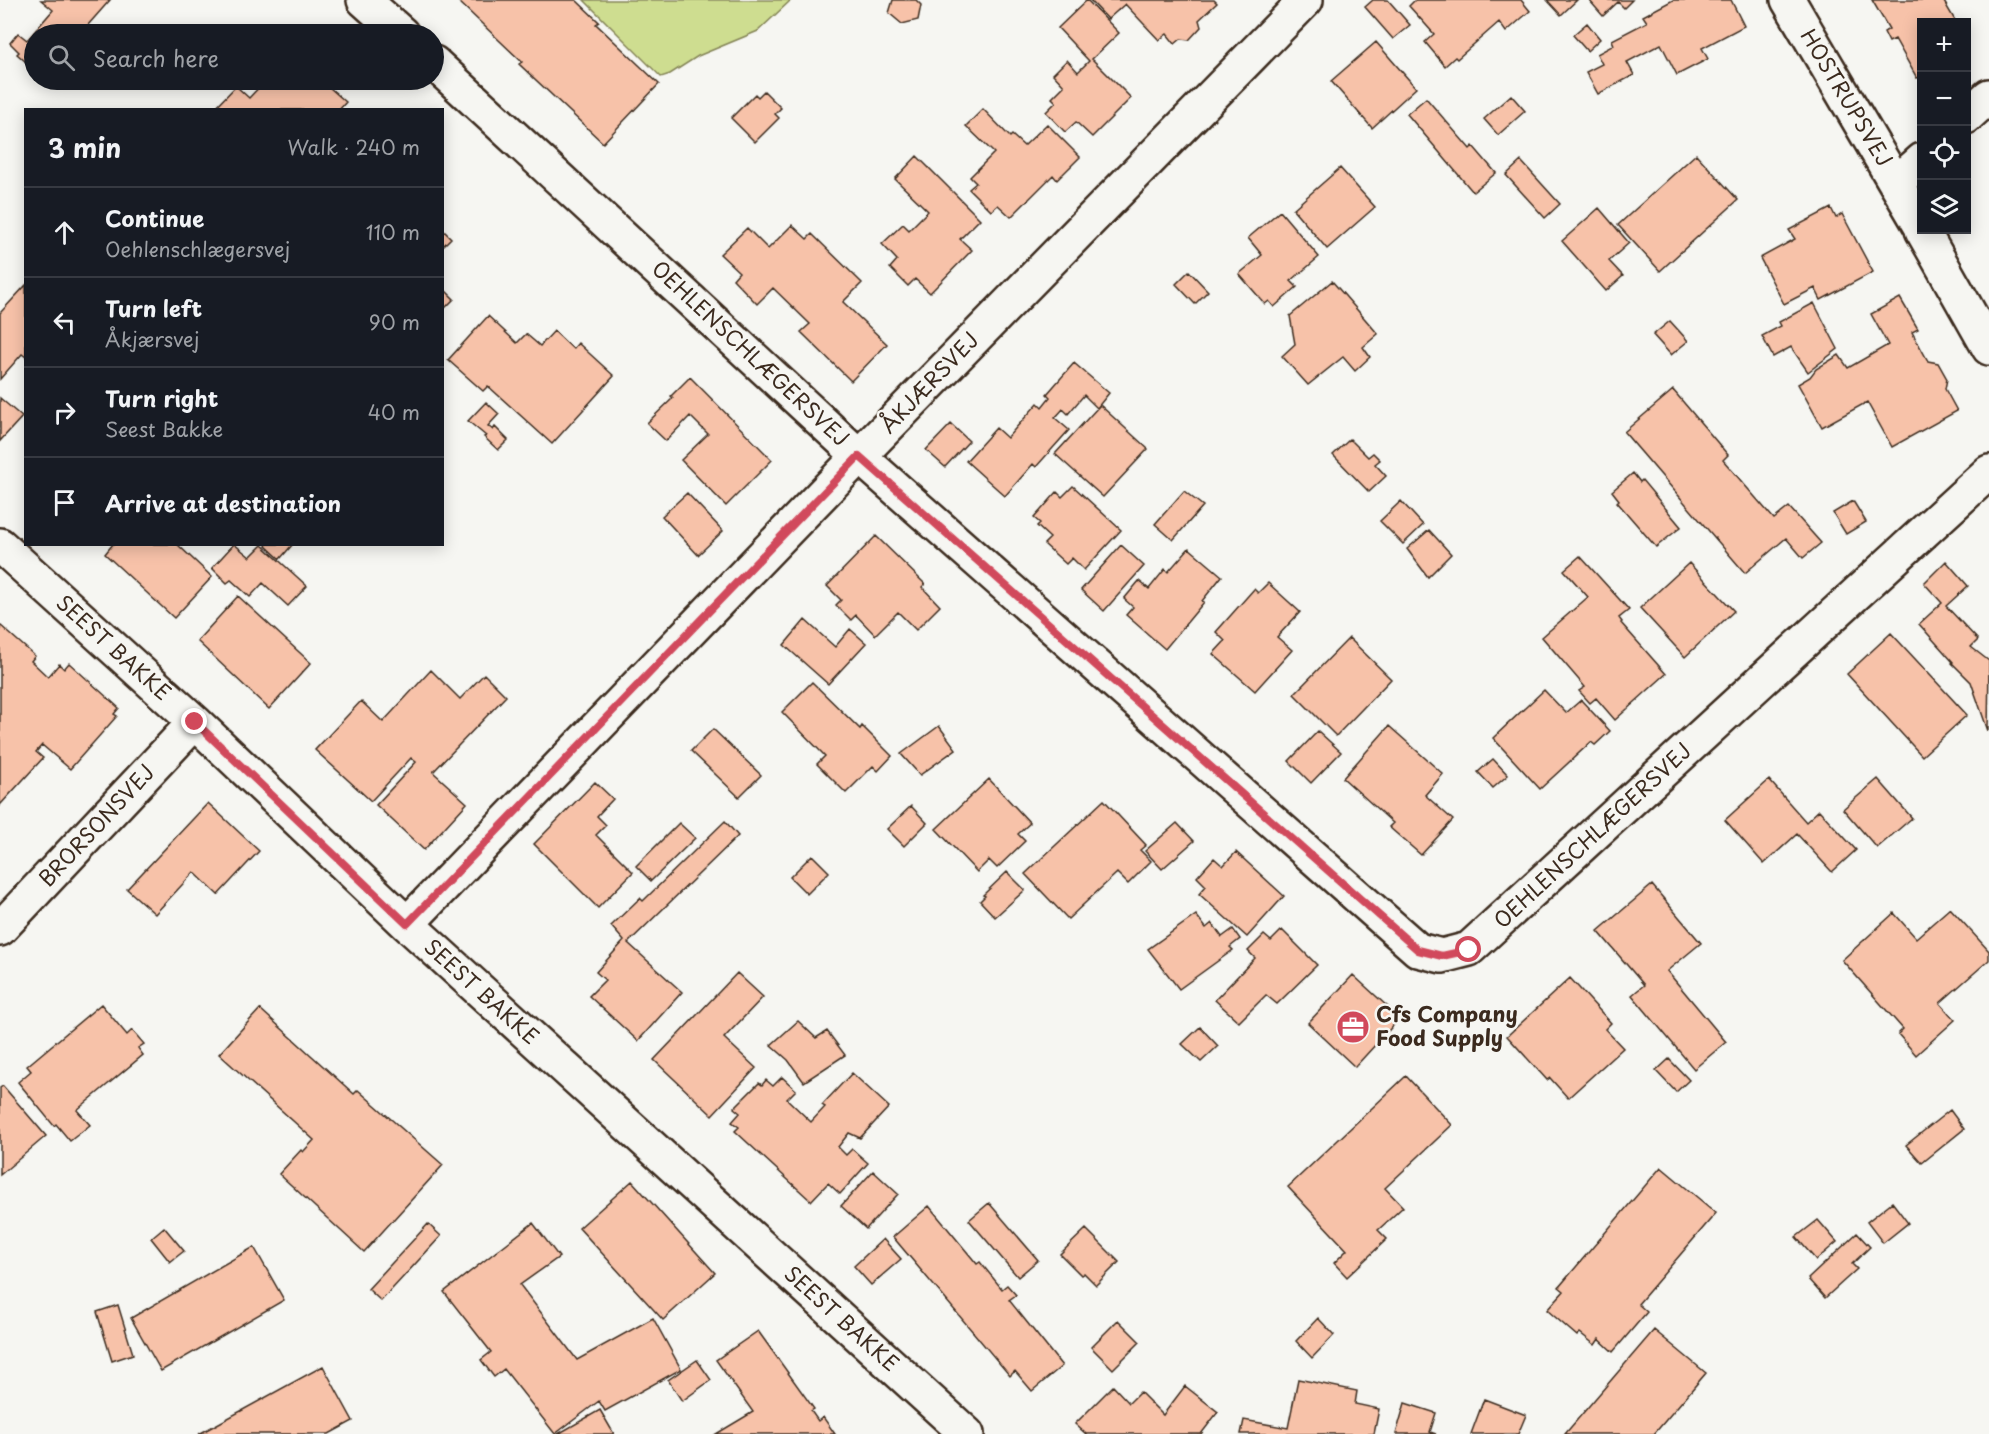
<!DOCTYPE html>
<meta charset="utf-8">
<style>
body{margin:0;font-family:"Playpen Sans",sans-serif;background:#242831;color:#f1f3f6}
.controls{position:absolute;right:18px;top:18px;display:grid;overflow:hidden;border-radius:0px;box-shadow:0 3px 15px #0003}
.controls button{width:54px;height:54px;display:grid;place-items:center;padding:0;border:0;border-bottom:2px solid #363941;background:#171b24;color:#f1f3f6;font:30px sans-serif}
.stop{position:absolute;width:18px;height:18px;margin:-14px;border:4px solid #d1495b;border-radius:50%;background:#fff}
.stop.end{background:#d1495b;border-color:#fff;box-shadow:0 2px 6px #0008}
.list{margin:0;padding:0;list-style:none}
h2{display:flex;justify-content:space-between;align-items:center;height:78px;margin:0;padding:0 24px;font-size:26px}
h2 small{font-size:20px;font-weight:400;color:#9ea1a6}
.list li{display:grid;grid-template-columns:39px 1fr auto;gap:18px;align-items:center;box-sizing:border-box;height:90px;padding:0 24px;border-top:2px solid #363941}
.list b{display:block;font-size:22px;white-space:nowrap}
.list p{margin:0;font-size:20px;white-space:nowrap;color:#9ea1a6}
.list em{font-size:20px;font-style:normal;color:#9ea1a6}
.icon{flex:none;width:33px;height:33px;fill:none;stroke:currentColor;stroke-width:2;stroke-linecap:round;stroke-linejoin:round}
.map{position:relative;flex:none;width:1989px;height:1434px;overflow:hidden}
.search{position:absolute;background:#171b24;box-shadow:0 3px 15px #0003;left:24px;top:24px;width:420px;height:66px;display:flex;align-items:center;gap:15px;box-sizing:border-box;padding:0 21px;border-radius:33px;color:#9ea1a6;font-size:22px}
.panel{position:absolute;background:#171b24;box-shadow:0 3px 15px #0003;left:24px;top:108px;width:420px;height:438px;border-radius:0px}
.map>svg:first-child{display:block}
.green{fill:#cedd90;stroke:#848457;stroke-width:1.5}
.building{fill:#f7c2a9;stroke:#3b2a1e;stroke-width:1.5}
.lines{fill:none;stroke-linecap:round;stroke-linejoin:round}
.minor-casing{stroke:#3b2a1e;stroke-width:38}
.minor{stroke:#f6f6f2;stroke-width:33}
.route{stroke:#d1495b;stroke-width:8}
.labels{text-anchor:middle;stroke-width:5;stroke-linejoin:round;paint-order:stroke}
.street-label{font-size:21px;fill:#3b2a1e;stroke:#f6f6f2}
.poi-label{font-size:21px;font-weight:bold;fill:#3b2a1e;stroke:#f6f6f2;text-anchor:start}
</style>
<div class="map">
<svg width="1989" height="1434" viewBox="0 0 1989 1434">
<rect width="100%" height="100%" fill="#f6f6f2"/>
<filter id="ink" filterUnits="userSpaceOnUse"><feTurbulence type="fractalNoise" baseFrequency=".0167" numOctaves="2"/><feDisplacementMap in="SourceGraphic" scale="12" xChannelSelector="R" yChannelSelector="G"/><feConvolveMatrix kernelMatrix="1 2 1 2 8 2 1 2 1" color-interpolation-filters="sRGB"/></filter>
<g filter="url(#ink)">
<!-- green -->
<path class="green" d="M584,0H791L758,31L698,56L670,74L661,77Z"/>
<!-- building -->
<path class="building" d="M41,0H110L80,34H34V69L17,54L19,52L10,43L18,33L27,40L53,10Z
M457,0H576L599,22L596,24L659,84L603,143L519,64L522,62Z
M893,0H916L921,5L918,20L902,24L889,13Z
M1087,0L1119,33L1092,59L1131,98L1092,137L1076,122L1065,132L1046,112L1056,102L1052,98L1064,86L1053,74L1067,60L1078,72L1089,61L1058,28Z
M1090,0H1214L1217,3L1199,20L1201,27L1189,40L1181,39L1175,44L1167,34L1159,40L1125,4L1108,19Z
M1373,0H1388L1410,25L1393,39L1365,7Z
M1415,0H1521L1530,11L1506,32L1499,22L1457,59L1455,57L1445,66L1425,42L1434,34L1409,6Z
M1547,0H1577L1561,15Z
M1589,0H1632L1624,8L1618,2L1603,16Z
M1673,0H1731L1744,26L1702,48L1708,59L1677,75L1661,44L1627,62L1634,75L1598,94L1586,72L1602,64L1597,54L1614,45L1612,40L1647,22L1643,16Z
M1872,0H1943L1956,22H1922V76L1917,78L1895,39L1889,42L1884,32L1889,29Z
M1587,23L1600,39L1587,51L1573,35Z
M1376,42L1416,88L1372,128L1331,81Z
M266,80H321L346,102L339,110H213L236,86L249,98Z
M764,91L781,108L775,114L779,118L755,142L731,118L755,94L758,97Z
M1511,95L1525,111L1498,135L1484,119Z
M1426,98L1470,149L1473,146L1496,173L1473,192L1407,114Z
M983,109L1010,137L1012,135L1024,146L1047,124L1080,157L1057,180L1053,175L1011,217L998,205L991,211L969,189L976,183L970,177L994,153L966,126Z
M1696,154L1738,200L1660,271L1618,225Z
M917,156L980,219L960,239L972,250L930,293L915,279L908,286L890,268L897,260L882,244L903,224L909,230L928,211L895,179Z
M1521,161L1560,204L1545,218L1506,175Z
M1340,168L1375,207L1327,249L1293,209Z
M1599,208L1629,243L1609,261L1623,276L1606,291L1562,241Z
M1831,208L1836,218L1842,214L1873,272L1821,300L1815,288L1784,304L1760,258L1795,239L1789,230Z
M1280,211L1319,257L1291,281L1297,287L1274,307L1269,301L1265,304L1239,274L1262,255L1248,238Z
M792,225L807,239L812,234L862,283L843,302L887,344L851,381L801,332L810,324L773,288L757,304L733,279L739,272L720,254L747,228L768,249Z
M442,229L451,238L442,247Z
M1189,271L1208,291L1195,304L1176,284Z
M1332,281L1378,334L1363,347L1370,357L1355,371L1343,357L1308,385L1282,356L1295,344L1290,316Z
M26,285V357L22,354L0,379V313Z
M442,287L454,299L442,311Z
M1900,298L1918,329L1912,332L1928,361L1938,363L1947,379L1945,389L1957,411L1892,447L1867,402L1822,427L1798,384L1810,377L1816,369L1839,355L1848,368L1888,345L1871,314Z
M1814,303L1838,349L1808,372L1791,347L1773,357L1762,336L1781,326L1779,322Z
M488,316L517,343L526,334L540,346L554,331L573,349L578,343L614,376L552,444L488,386L483,391L448,360Z
M1670,321L1688,341L1671,355L1653,335Z
M1074,363L1109,393L1097,408L1084,395L1068,414L1063,409L1055,418L1069,430L1036,467L1033,464L1005,496L966,461L996,428L1007,438L1038,403L1042,407L1050,397L1047,394Z
M690,377L772,460L726,506L681,460L708,434L690,416L666,441L647,423L673,398L671,396Z
M1673,390L1728,455L1723,460L1774,519L1789,507L1821,543L1803,558L1786,538L1745,573L1624,432Z
M0,398L22,417L0,441Z
M486,402L499,414L488,426L493,430L495,427L508,440L498,450L484,437L486,436L468,421Z
M1100,405L1148,449L1103,497L1055,454Z
M951,424L969,441L945,467L926,450Z
M1350,439L1368,457L1373,453L1380,460L1375,464L1386,476L1369,492L1333,455Z
M1633,473L1640,482L1642,480L1681,527L1656,547L1617,502L1619,500L1612,491Z
M1073,486L1121,530L1084,570L1072,558L1066,564L1044,544L1050,538L1037,526L1040,523L1034,518L1057,492L1062,497Z
M1184,491L1203,506L1173,540L1155,524Z
M687,493L723,531L698,555L662,516Z
M1401,501L1423,525L1403,544L1380,521Z
M1853,501L1866,522L1846,534L1833,513Z
M1429,530L1451,554L1428,577L1407,549Z
M876,536L925,584L922,587L940,606L916,630L898,612L875,635L856,615L851,620L836,605L841,600L827,586Z
M113,544H177L212,577L174,618L105,554Z
M234,544L250,557L262,545L307,586L288,606L263,583L250,597L231,580L227,583L212,568Z
M267,544H293L280,559L266,546Z
M1121,545L1144,566L1104,611L1081,590Z
M1189,548L1222,576L1202,601L1204,602L1165,649L1126,615L1133,607L1124,599L1139,581L1149,589L1165,569L1168,572Z
M1580,556L1629,610L1619,618L1622,622L1621,623L1666,674L1615,720L1596,698L1590,703L1579,691L1585,687L1542,637L1588,597L1564,570Z
M1946,561L1968,586L1946,606L1978,640L1971,647L1989,661L1988,731L1971,682L1952,663L1953,662L1919,624L1942,603L1924,583Z
M1689,563L1734,611L1685,657L1640,608Z
M1268,583L1300,612L1277,637L1292,650L1255,691L1213,654L1225,641L1216,632L1254,589L1258,593Z
M238,596L311,663L269,709L197,641Z
M805,620L835,647L850,629L866,643L828,684L784,645Z
M0,625L35,656L31,661L48,677L59,664L64,669L69,663L119,708L114,714L117,716L70,769L42,745L36,752L43,758L0,805Z
M1891,633L1967,715L1922,756L1847,674Z
M1349,638L1391,679L1336,736L1294,694Z
M431,670L460,699L484,674L506,696L433,772L467,803L424,850L376,805L416,762L411,758L371,801L315,750L361,701L383,722Z
M812,682L860,729L862,726L892,756L878,771L873,766L846,793L817,764L825,756L782,712Z
M1544,690L1566,713L1581,700L1610,731L1595,745L1591,742L1540,789L1493,738Z
M939,726L956,749L920,775L901,754Z
M1389,726L1443,774L1425,795L1453,820L1421,855L1389,827L1393,823L1343,778Z
M713,729L761,775L739,797L691,751Z
M1318,731L1341,752L1311,783L1289,761Z
M1493,759L1508,775L1493,788L1478,772Z
M989,779L1030,823L1018,834L1025,841L997,868L989,860L977,872L936,829Z
M1878,779L1912,818L1877,848L1843,809Z
M1769,780L1806,822L1819,810L1856,850L1832,872L1797,834L1764,864L1725,820Z
M595,782L613,799L597,816L606,825L596,835L633,872L598,908L534,844Z
M1104,800L1146,845L1140,850L1151,861L1128,884L1117,873L1068,919L1025,874Z
M208,803L259,851L218,895L194,872L155,914L127,889Z
M911,806L927,823L904,846L887,829Z
M725,821L738,836L628,943L682,992L638,1041L589,996L605,980L596,972L624,941L611,926L640,898L643,901Z
M679,823L695,838L651,881L636,866Z
M1177,823L1194,841L1162,869L1145,851Z
M1236,852L1284,896L1247,937L1199,894L1206,886L1197,877L1214,858L1223,866Z
M812,855L829,872L807,894L790,877Z
M1007,872L1025,890L995,917L980,901L985,896L983,895Z
M1652,885L1701,943L1667,971L1726,1042L1694,1069L1632,995L1644,985L1598,931Z
M1950,908L1989,951V960L1940,1003L1955,1020L1916,1055L1898,1034L1903,1029L1842,960L1894,913L1916,938Z
M1196,915L1206,928L1212,923L1222,937L1233,929L1240,939L1230,947L1233,950L1179,989L1148,949Z
M1282,930L1317,965L1277,1004L1266,995L1239,1022L1215,1000L1255,958L1248,951L1264,935L1271,941Z
M737,973L763,997L724,1038L756,1068L712,1115L654,1060Z
M1353,975L1400,1018L1355,1067L1308,1023Z
M1570,978L1611,1023L1605,1029L1623,1048L1568,1098L1550,1078L1547,1080L1507,1036Z
M101,1004L127,1035L132,1030L144,1044L138,1048L143,1055L77,1110L90,1125L70,1141L56,1124L54,1126L18,1082L31,1071L27,1066Z
M260,1009L354,1094L358,1090L443,1165L364,1252L279,1174L301,1150L303,1152L314,1140L219,1054Z
M798,1021L816,1038L827,1031L845,1055L804,1082L788,1060L771,1045Z
M1200,1027L1218,1046L1201,1062L1182,1044Z
M1669,1059L1689,1080L1676,1092L1656,1071Z
M852,1073L889,1107L860,1138L849,1133L838,1147L846,1155L852,1149L868,1163L840,1194L828,1183L811,1201L735,1131L739,1127L732,1122L740,1113L734,1108L759,1083L762,1085L766,1080L773,1086L782,1077L796,1090L787,1099L811,1122L825,1107L822,1105Z
M1406,1076L1452,1125L1385,1188L1403,1207L1378,1230L1387,1239L1347,1277L1334,1263L1347,1250L1288,1187Z
M3,1086L46,1136L0,1175V1088Z
M1950,1110L1964,1129L1922,1163L1906,1145Z
M1661,1167L1716,1213L1638,1304L1647,1312L1613,1352L1599,1339L1595,1345L1580,1333L1577,1336L1547,1310L1564,1291L1559,1287Z
M873,1171L898,1194L866,1229L841,1206Z
M632,1181L715,1273L663,1320L579,1228Z
M1892,1202L1908,1223L1883,1243L1867,1222Z
M989,1203L1038,1260L1018,1277L969,1220Z
M929,1206L977,1264L980,1262L1002,1289L1007,1285L1016,1295L1009,1300L1062,1366L1032,1391L1015,1371L1010,1376L893,1237Z
M1818,1220L1837,1242L1816,1260L1796,1237Z
M533,1223L559,1257L520,1285L577,1360L653,1318L681,1369L605,1411L599,1401L555,1434L504,1369L494,1377L481,1360L491,1352L444,1292Z
M428,1224L441,1236L381,1301L368,1289Z
M164,1227L184,1251L170,1262L151,1238Z
M1086,1229L1119,1262L1096,1285L1084,1273L1081,1275L1060,1254Z
M1857,1233L1870,1247L1852,1264L1857,1269L1825,1298L1808,1279Z
M883,1239L901,1259L871,1285L854,1266Z
M254,1247L284,1300L161,1371L131,1318Z
M118,1305L133,1354L112,1361L97,1312Z
M1318,1318L1334,1335L1312,1358L1296,1341Z
M1118,1320L1140,1342L1113,1369L1091,1347Z
M1654,1330L1706,1373L1654,1434H1565Z
M758,1331L814,1409L811,1411L818,1421L823,1417L835,1434H716L753,1412L716,1360Z
M697,1360L711,1380L682,1401L668,1380Z
M323,1366L353,1421L329,1434H199Z
M1298,1379L1357,1391L1355,1404L1379,1409L1374,1434H1241L1244,1420L1288,1428Z
M1113,1386L1129,1403L1140,1392L1163,1415L1185,1386L1218,1412L1201,1434H1086L1075,1424Z
M1484,1399L1526,1415L1518,1434H1471Z
M1405,1403L1436,1413L1430,1432L1436,1434H1396Z
M600,1410L614,1434H558Z"/>
<g class="lines">
<!-- minor casing -->
<g class="minor-casing">
<path id="minor" d="M364,0L402,34
M1788,0L1922,228
M434,63L859,456L1418,950L1442,956L1469,949L1989,472
M1966,117L1989,96
M1896,183L1922,160
M1922,230L1989,348
M0,545L195,722L407,924L967,1434
M407,924L859,456L1306,0
M0,929L195,722"/>
</g>
<!-- minor -->
<use href="#minor" class="minor"/>
</g>
</g>
<g class="lines" filter="url(#ink)">
<!-- route -->
<path class="route" d="M195,722L407,924L859,456L1418,950L1442,956L1469,950"/>
</g>
<!-- icons -->
<defs>
<g id="office-disc" transform="scale(1.725)"><circle r="9.5" fill="#d1495b" stroke="#f6f6f2"/><path d="M-6-3h4V-5.5h4V-3h4V5H-6ZM-1-4.5V-3h2v-1.5ZM-6 0V1H6V0Z" fill="#fff"/></g>
</defs>
<g fill-rule="evenodd">
<use href="#office-disc" x="1353" y="1027"/>
</g>
<g class="labels">
<!-- street labels -->
<g class="street-label">
<text transform="translate(1846 98) rotate(59)" y="7">HOSTRUPSVEJ</text>
<text transform="translate(750 354) rotate(43)" y="7">OEHLENSCHLÆGERSVEJ</text>
<text transform="translate(930 383) rotate(-46)" y="7">ÅKJÆRSVEJ</text>
<text transform="translate(113 648) rotate(42)" y="7">SEEST BAKKE</text>
<text transform="translate(97 826) rotate(-47)" y="7">BRORSONSVEJ</text>
<text transform="translate(1593 836) rotate(-43)" y="7">OEHLENSCHLÆGERSVEJ</text>
<text transform="translate(481 992) rotate(42)" y="7">SEEST BAKKE</text>
<text transform="translate(841 1319) rotate(42)" y="7">SEEST BAKKE</text>
</g>
<!-- poi labels -->
<g class="poi-label">
<text x="1376" y="1022">Cfs Company<tspan x="1376" dy="24">Food Supply</tspan></text>
</g>
</g>
</svg>
<div class="controls">
<button>+</button>
<button>−</button>
<button><svg class="icon" aria-label="locate" viewBox="0 0 24 24"><circle cx="12" cy="12" r="6"/><path d="M12 2v4M12 18v4M2 12h4M18 12h4"/></svg></button>
<button><svg class="icon" aria-label="layers" viewBox="0 0 24 24"><path d="M12 4l9 5-9 5-9-5zM3 14l9 5 9-5"/></svg></button>
</div>
<div class="stop" style="left:1469px;top:950px"></div>
<div class="stop end" style="left:195px;top:722px"></div>
<div class="search"><svg class="icon" aria-label="search" viewBox="0 0 24 24"><circle cx="10" cy="10" r="6"/><path d="M15 15l6 6"/></svg>Search here</div>
<section class="panel">
<h2>3 min<small>Walk · 240 m</small></h2>
<ul class="list">
<li><svg class="icon" aria-label="ahead" viewBox="0 0 24 24"><path d="M12 20V5M6 11l6-6 6 6"/></svg><div><b>Continue</b><p>Oehlenschlægersvej</p></div><em>110 m</em></li>
<li><svg class="icon" aria-label="left" viewBox="0 0 24 24"><path d="M17 20v-9H6M10 6l-5 5 5 5"/></svg><div><b>Turn left</b><p>Åkjærsvej</p></div><em>90 m</em></li>
<li><svg class="icon" aria-label="right" viewBox="0 0 24 24"><path d="M7 20v-9h11M14 6l5 5-5 5"/></svg><div><b>Turn right</b><p>Seest Bakke</p></div><em>40 m</em></li>
<li><svg class="icon" aria-label="arrive" viewBox="0 0 24 24"><path d="M6 21V4h12l-3 4 3 4H6"/></svg><div><b>Arrive at destination</b></div></li>
</ul>
</section>
</div>
